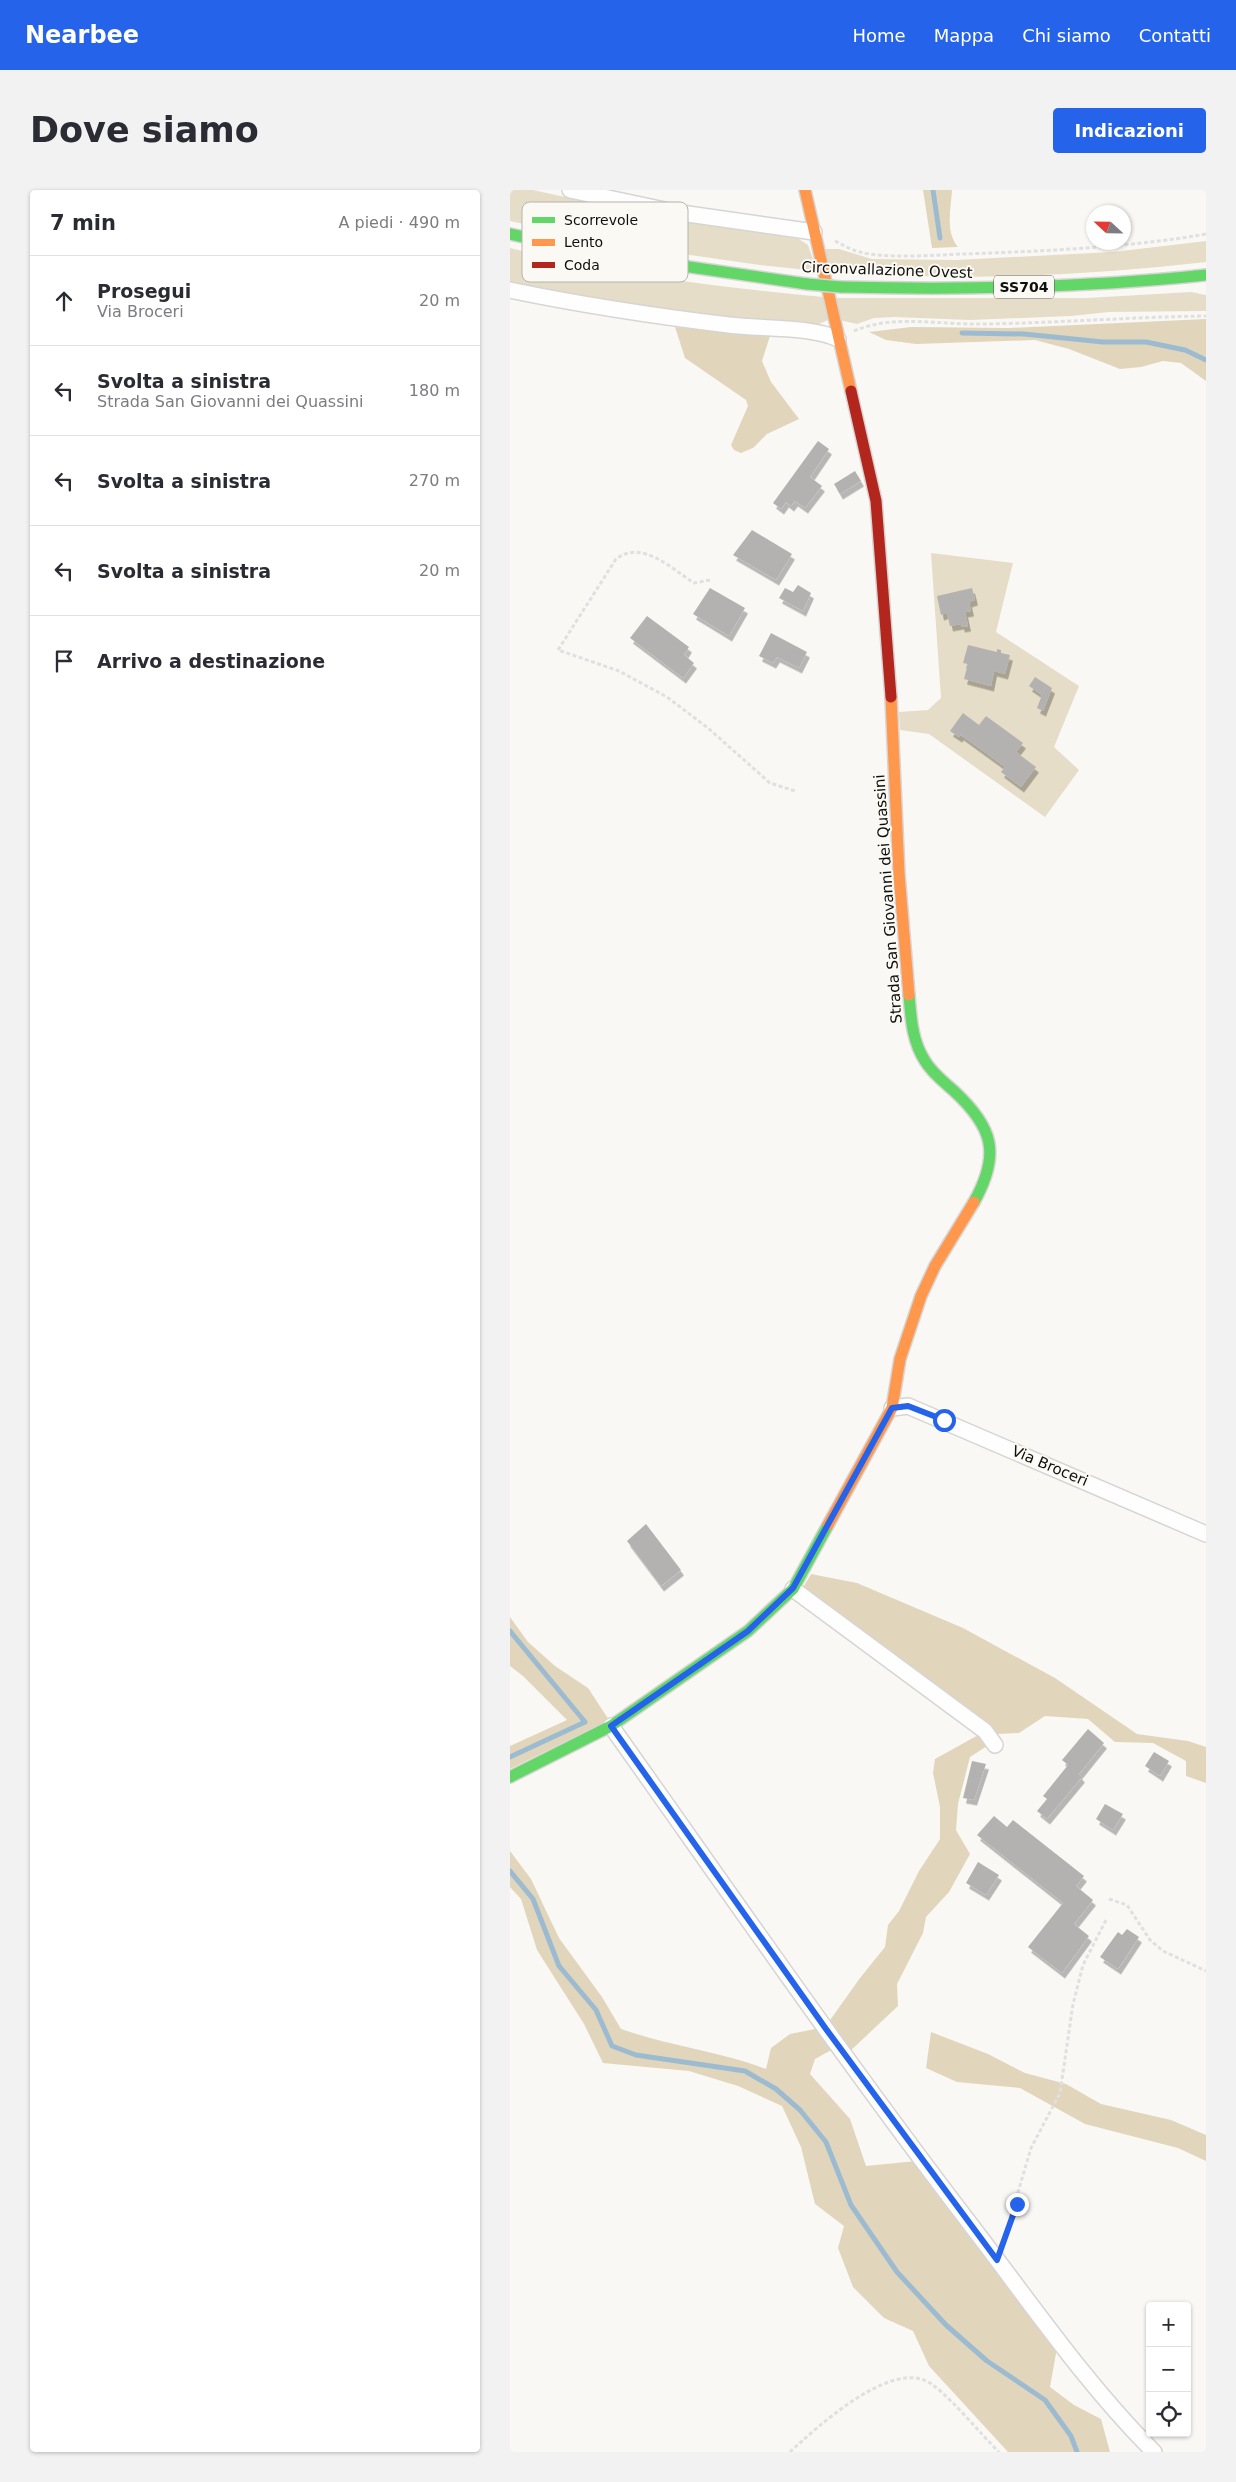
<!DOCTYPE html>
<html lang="it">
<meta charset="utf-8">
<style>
body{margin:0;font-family:"DejaVu Sans",sans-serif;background:#f2f2f3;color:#2b2b33}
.controls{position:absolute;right:15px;bottom:15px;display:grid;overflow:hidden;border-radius:5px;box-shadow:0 1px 4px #0004}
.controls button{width:45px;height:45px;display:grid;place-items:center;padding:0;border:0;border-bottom:1px solid #e1e1e2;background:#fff;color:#2b2b33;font:25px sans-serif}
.compass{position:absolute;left:576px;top:15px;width:45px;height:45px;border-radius:50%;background:#fff;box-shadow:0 1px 4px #0004;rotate:292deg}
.stop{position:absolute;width:15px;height:15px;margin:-11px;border:4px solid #2563eb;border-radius:50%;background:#fff}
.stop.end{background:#2563eb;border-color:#fff;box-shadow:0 1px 5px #0008}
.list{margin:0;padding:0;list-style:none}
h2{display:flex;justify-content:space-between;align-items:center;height:65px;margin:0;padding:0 20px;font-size:21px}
h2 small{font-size:16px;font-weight:400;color:#7c7c81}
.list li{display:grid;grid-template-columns:32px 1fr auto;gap:15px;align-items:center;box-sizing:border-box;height:90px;padding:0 20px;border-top:1px solid #e1e1e2}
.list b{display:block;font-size:19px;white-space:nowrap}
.list p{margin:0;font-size:16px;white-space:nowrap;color:#7c7c81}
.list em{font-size:16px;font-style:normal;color:#7c7c81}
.icon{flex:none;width:28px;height:28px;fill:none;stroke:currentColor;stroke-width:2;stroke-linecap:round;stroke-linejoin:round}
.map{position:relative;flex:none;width:696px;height:2262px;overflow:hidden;border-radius:5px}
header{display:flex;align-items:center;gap:30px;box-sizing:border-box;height:70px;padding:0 25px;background:#2563eb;color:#fff}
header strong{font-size:24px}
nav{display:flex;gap:28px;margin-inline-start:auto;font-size:18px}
.intro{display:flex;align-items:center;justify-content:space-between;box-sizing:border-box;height:120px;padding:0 30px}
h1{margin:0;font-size:35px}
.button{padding:12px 22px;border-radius:5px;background:#2563eb;color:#fff;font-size:18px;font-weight:700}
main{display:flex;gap:30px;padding:0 30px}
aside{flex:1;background:#fff;border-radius:5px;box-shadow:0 1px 4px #0004}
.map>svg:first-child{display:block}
.green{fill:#e5ddc7}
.forest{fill:#e1d6bb}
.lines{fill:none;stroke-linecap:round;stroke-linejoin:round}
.stream{stroke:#9cbbd1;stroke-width:5}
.building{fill:#b4b2b0;filter:url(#shadow)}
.street-casing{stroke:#d7d5d3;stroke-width:18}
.fast-casing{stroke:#d7d5d3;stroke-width:14}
.slow-casing{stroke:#d7d5d3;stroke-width:14}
.jam-casing{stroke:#d7d5d3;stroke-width:14}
.path{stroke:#e0e0e0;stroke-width:3;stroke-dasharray:4 2.5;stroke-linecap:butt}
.street{stroke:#fefefe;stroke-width:15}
.fast{stroke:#63d668;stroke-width:11}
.slow{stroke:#ff974d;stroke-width:11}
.jam{stroke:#b3261e;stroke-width:11}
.fast-bridge-casing{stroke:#d7d5d3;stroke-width:14;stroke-linecap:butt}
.fast-bridge{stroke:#63d668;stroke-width:11}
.route{stroke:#2563eb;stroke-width:6}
.labels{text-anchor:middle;stroke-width:4;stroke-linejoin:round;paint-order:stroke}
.shield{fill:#fbf9f4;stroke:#565552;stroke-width:1}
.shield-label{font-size:14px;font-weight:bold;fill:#0f0f0d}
.street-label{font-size:15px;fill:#0f0f0d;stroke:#fbf9f4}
.key{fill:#fbf9f4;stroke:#b4b3af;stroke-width:1}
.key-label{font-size:14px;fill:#0f0f0d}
</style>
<header>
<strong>Nearbee</strong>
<nav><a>Home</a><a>Mappa</a><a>Chi siamo</a><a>Contatti</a></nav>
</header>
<div class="intro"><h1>Dove siamo</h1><a class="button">Indicazioni</a></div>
<main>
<aside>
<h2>7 min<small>A piedi · 490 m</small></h2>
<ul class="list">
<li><svg class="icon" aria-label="ahead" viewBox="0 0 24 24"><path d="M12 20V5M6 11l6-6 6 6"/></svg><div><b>Prosegui</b><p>Via Broceri</p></div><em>20 m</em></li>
<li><svg class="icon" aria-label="left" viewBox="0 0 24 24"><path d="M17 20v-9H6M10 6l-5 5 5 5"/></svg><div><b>Svolta a sinistra</b><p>Strada San Giovanni dei Quassini</p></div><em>180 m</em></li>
<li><svg class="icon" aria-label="left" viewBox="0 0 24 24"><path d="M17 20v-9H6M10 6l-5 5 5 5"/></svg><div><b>Svolta a sinistra</b></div><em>270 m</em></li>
<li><svg class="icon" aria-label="left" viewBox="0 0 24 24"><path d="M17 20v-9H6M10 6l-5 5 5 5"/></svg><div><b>Svolta a sinistra</b></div><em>20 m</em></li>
<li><svg class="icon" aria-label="arrive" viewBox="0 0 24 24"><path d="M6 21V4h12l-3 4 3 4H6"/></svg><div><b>Arrivo a destinazione</b></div></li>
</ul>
</aside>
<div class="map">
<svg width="696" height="2262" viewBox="0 0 696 2262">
<defs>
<filter id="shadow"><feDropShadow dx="3" dy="5.5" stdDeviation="0" flood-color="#0004"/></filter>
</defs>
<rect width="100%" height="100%" fill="#faf8f5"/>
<!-- green -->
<path class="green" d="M0,0H23L128,23L289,49L298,55L307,81L250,75L117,56L0,31Z
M696,51V72C571,86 443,92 318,81L313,59H329L362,69L446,70L603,62Z
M0,58C102,84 208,97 313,107L318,130L307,135C204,127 101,115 0,92Z
M681,102L696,105V121L599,122L561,126L460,130L384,127L364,128L347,134L329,130L324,108H577Z
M421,363L503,373L486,442L569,496L544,557L569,580L535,627L419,544L390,540L389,522L418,520L431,508Z"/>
<!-- forest -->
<path class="forest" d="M413,0H442C441,18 435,42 448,57L422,58Z
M696,129V191L671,173L653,171L631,177L610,179L559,159L525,150L406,154L376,150L359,142L401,137L498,138Z
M165,137L260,146L252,171L261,192L289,229L257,244L243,258L231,263L224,260L221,255L238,216L236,210L175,168Z
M301,1384L347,1393L453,1438L545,1488L627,1544L678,1551L696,1557V1593L676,1586V1571L643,1553L605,1552L578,1529L535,1526L509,1543L487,1544L291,1401Z
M0,1427L18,1452L45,1476L78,1498L99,1530L0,1579V1556L57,1530L13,1486L0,1476Z
M470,1544L477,1556L460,1567L448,1614L446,1640L460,1664L439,1702L416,1727L413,1743L387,1794L388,1816L338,1863L318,1833L350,1788L375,1757L378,1735L389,1721L409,1681L430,1649V1617L423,1583L425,1569Z
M0,1661L21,1689L49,1748L92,1807L111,1839C159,1856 209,1861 256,1879L261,1858L280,1844L310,1838L325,1858L305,1869L300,1884L340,1929L356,1976L406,1971L547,2158L540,2197L564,2215L591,2229L600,2262H498L419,2176L403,2141L374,2128L343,2097L328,2058L334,2036L305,2014L291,1957L272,1916L228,1896L179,1881L93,1873L74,1834L27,1760L11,1709L0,1697Z
M421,1842L478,1864L515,1883L556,1894L591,1914L661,1930L696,1945V1971L668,1958L575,1934L510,1898L447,1892L416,1878Z"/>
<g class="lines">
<!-- stream -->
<path class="stream" d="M423,0L430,48
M452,143L514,144L593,152H636L675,160L696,170
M0,1441L75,1532L0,1567
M0,1681L23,1709L49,1776L86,1820L102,1856L126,1865L235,1881L266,1899L290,1920L316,1952L341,2015L387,2082L436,2135L477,2171L535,2210L561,2246L567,2262"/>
</g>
<!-- building -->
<path class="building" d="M308,251L319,259L300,287L312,296L295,318L285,311L281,316L276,312L271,319L263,313Z
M345,281L351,291L330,304L324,294Z
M242,340L282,364L266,390L223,365Z
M288,395L301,403L293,421L269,408L275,398L283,402Z
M200,398L235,418L219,446L183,424Z
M462,398L465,410L459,412L461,421L455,422L458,436L452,437L451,434L440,436L437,423L431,425L427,406Z
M137,426L179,457L174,465L184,473L173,488L120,448Z
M261,443L297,462L289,478L267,467L263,473L249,466Z
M458,455L487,462V459L491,460V463L500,465L495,484L484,481L481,496L454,489L458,474L453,473Z
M525,487L542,498L533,521L527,518L532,505L519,496Z
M453,523L469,535L476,526L513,553L506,562L526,577L511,597L491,582L495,577L451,545L449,547L440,541Z
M136,1334L171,1380L151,1396L117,1351Z
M578,1539L594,1553L569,1584L572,1587L537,1629L527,1621L537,1609L533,1606L558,1575L552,1570Z
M644,1562L659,1571L650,1586L635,1576Z
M462,1571L476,1574L464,1610L453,1608Z
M595,1614L613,1624L603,1640L586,1629Z
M484,1626L497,1637L503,1630L574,1686L566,1696L583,1710L564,1734L579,1746L552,1783L518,1757L553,1713L467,1645Z
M468,1672L489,1685L476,1705L456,1693Z
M617,1739L629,1747L608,1779L590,1767L608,1742L612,1745Z"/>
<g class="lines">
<!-- street casing -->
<g class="street-casing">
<path id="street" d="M60,0L164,22L304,42
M0,100C72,115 145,126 219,135C250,139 301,136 328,149
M382,1218L398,1216L696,1344
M283,1399L475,1541L485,1555
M101,1536C221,1705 338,1875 464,2039C522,2115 577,2195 644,2262"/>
</g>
<!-- fast casing -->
<g class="fast-casing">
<path id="fast" d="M0,44L97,65L297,94
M331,97C453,100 574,98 696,85
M399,805C401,828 402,851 415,871C422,883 434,892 444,901C483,937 491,964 464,1012
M0,1587L101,1536L238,1441L283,1399L318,1335"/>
</g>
<!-- slow casing -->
<g class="slow-casing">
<path id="slow" d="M295,0L341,201
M381,507L389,684L399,805
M318,1335L382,1218L390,1169L411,1106L425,1076L464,1012"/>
</g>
<!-- jam casing -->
<g class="jam-casing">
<path id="jam" d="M341,201L366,311L381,507"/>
</g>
<!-- path -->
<path class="path" d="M325,51C333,55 341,60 350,62C375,69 425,65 453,64C534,61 616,58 696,44
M344,141C383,124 430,135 472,134C547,133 621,127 696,126
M200,390L184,393C162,379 132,349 106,369L48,460L109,481L157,507L198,538L260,593L285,601
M599,1709L617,1715L640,1750L653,1761L696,1781
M493,2053L521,1958L550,1903L563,1814L573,1775L596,1730
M280,2262C307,2237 375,2175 414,2190C432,2196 472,2246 489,2262"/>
<!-- street -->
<use href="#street" class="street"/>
<!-- fast -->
<use href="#fast" class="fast"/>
<!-- slow -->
<use href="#slow" class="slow"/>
<!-- jam -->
<use href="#jam" class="jam"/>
<!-- fast-bridge casing -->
<g class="fast-bridge-casing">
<path id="fast-bridge" d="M297,94L331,97"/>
</g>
<!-- fast-bridge -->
<use href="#fast-bridge" class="fast-bridge"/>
</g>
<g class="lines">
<!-- route -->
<path class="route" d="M434,1230L398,1216L382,1218L283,1398L238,1441L101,1536L316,1839L487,2070L507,2014"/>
</g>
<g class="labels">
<!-- shield labels -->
<rect class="shield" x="484" y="85.5" width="60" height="23" rx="4"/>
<g class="shield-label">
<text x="514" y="102">SS704</text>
</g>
<!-- street labels -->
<g class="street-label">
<text transform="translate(377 80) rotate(2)" y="5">Circonvallazione Ovest</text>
<text transform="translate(378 709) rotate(-94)" y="5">Strada San Giovanni dei Quassini</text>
<text transform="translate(540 1276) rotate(23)" y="5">Via Broceri</text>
</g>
</g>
<!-- legend -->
<rect x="12" y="12" width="166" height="80" rx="8" class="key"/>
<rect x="22" y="27" width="23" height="6" fill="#63d668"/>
<rect x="22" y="49" width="23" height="7" fill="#ff974d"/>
<rect x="22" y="72" width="23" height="6" fill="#b3261e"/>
<g class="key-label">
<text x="54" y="35">Scorrevole</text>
<text x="54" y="57">Lento</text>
<text x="54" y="80">Coda</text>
</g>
</svg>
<div class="controls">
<button>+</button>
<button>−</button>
<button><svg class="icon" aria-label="locate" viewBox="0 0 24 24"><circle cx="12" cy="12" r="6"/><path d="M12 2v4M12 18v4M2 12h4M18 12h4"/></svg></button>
</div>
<svg class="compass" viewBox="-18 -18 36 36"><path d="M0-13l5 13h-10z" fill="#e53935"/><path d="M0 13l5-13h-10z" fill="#7c7c81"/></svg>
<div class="stop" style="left:434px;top:1230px"></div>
<div class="stop end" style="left:507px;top:2014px"></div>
</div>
</main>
